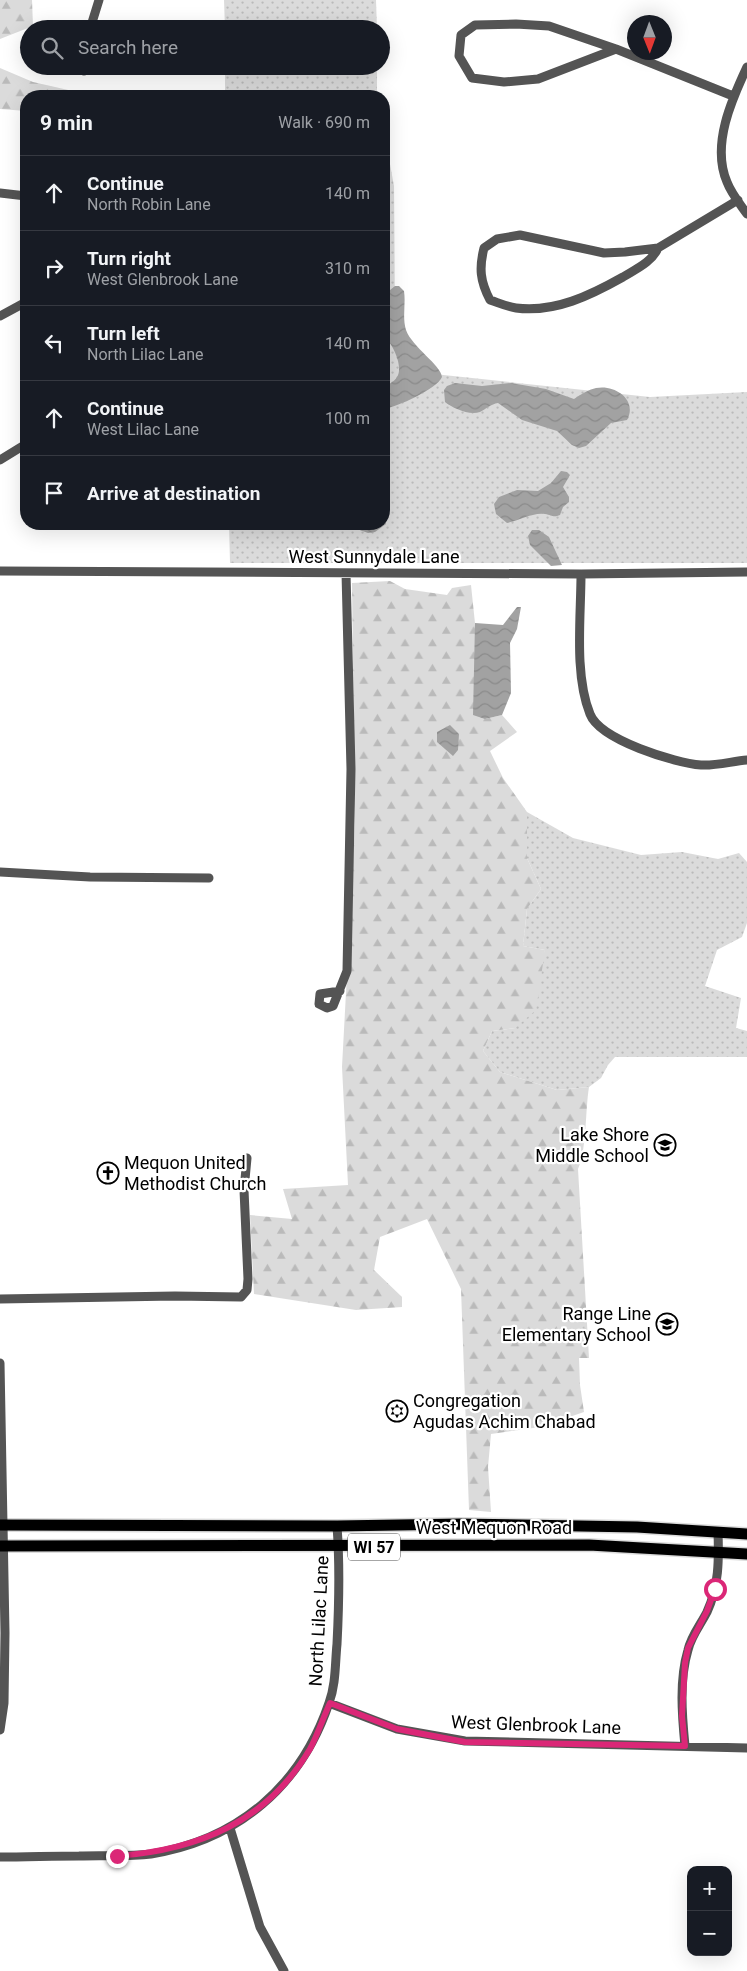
<!DOCTYPE html>
<meta charset="utf-8">
<style>
body{margin:0;font-family:Roboto,sans-serif;background:#242831;color:#f1f3f6}
.controls{position:absolute;right:15px;bottom:15px;display:grid;overflow:hidden;border-radius:10px;box-shadow:0 5px 20px #0002}
.controls button{width:45px;height:45px;display:grid;place-items:center;padding:0;border:0;border-bottom:1px solid #363941;background:#171b24;color:#f1f3f6;font:25px sans-serif}
.compass{position:absolute;left:627px;top:15px;width:45px;height:45px;border-radius:50%;background:#171b24;box-shadow:0 5px 20px #0002;rotate:179deg}
.stop{position:absolute;width:15px;height:15px;margin:-11px;border:4px solid #db2777;border-radius:50%;background:#fff}
.stop.end{background:#db2777;border-color:#fff;box-shadow:0 1px 5px #0008}
.list{margin:0;padding:0;list-style:none}
h2{display:flex;justify-content:space-between;align-items:center;height:65px;margin:0;padding:0 20px;font-size:21px}
h2 small{font-size:16px;font-weight:400;color:#9ea1a6}
.list li{display:grid;grid-template-columns:32px 1fr auto;gap:15px;align-items:center;box-sizing:border-box;height:75px;padding:0 20px;border-top:1px solid #363941}
.list b{display:block;font-size:19px;white-space:nowrap}
.list p{margin:0;font-size:16px;white-space:nowrap;color:#9ea1a6}
.list em{font-size:16px;font-style:normal;color:#9ea1a6}
.icon{flex:none;width:28px;height:28px;fill:none;stroke:currentColor;stroke-width:2;stroke-linecap:round;stroke-linejoin:round}
.map{position:relative;flex:none;width:747px;height:1971px;overflow:hidden}
.search{position:absolute;background:#171b24;box-shadow:0 5px 20px #0002;left:20px;top:20px;width:370px;height:55px;display:flex;align-items:center;gap:12px;box-sizing:border-box;padding:0 18px;border-radius:28px;color:#9ea1a6;font-size:19px}
.panel{position:absolute;background:#171b24;box-shadow:0 5px 20px #0002;left:20px;top:90px;width:370px;height:440px;border-radius:20px}
.map>svg:first-child{display:block}
.grass{fill:url(#grass-dots)}
.forest{fill:url(#forest-firs)}
.water{fill:url(#water-waves)}
.lines{fill:none;stroke-linecap:round;stroke-linejoin:round}
.major-casing{stroke:#dbdbdb;stroke-width:14}
.minor{stroke:#545454;stroke-width:9}
.major{stroke:#000;stroke-width:11}
.route{stroke:#db2777;stroke-width:6}
.labels{text-anchor:middle;stroke-width:4.5;stroke-linejoin:round;paint-order:stroke}
.shield{fill:#fff;stroke:#4c4c4c;stroke-width:1}
.shield-label{font-size:16px;font-weight:bold;fill:#000}
.street-label{font-size:18px;fill:#000;stroke:#fff}
.poi-label{font-size:18px;fill:#000;stroke:#fff;text-anchor:end}
</style>
<div class="map">
<svg width="747" height="1971" viewBox="0 0 747 1971">
<defs>
<pattern id="grass-dots" width="8" height="8" patternUnits="userSpaceOnUse" patternTransform="scale(1.25)"><rect width="8" height="8" fill="#dbdbdb"/><path d="M2 2h.1M6 6h.1" fill="none" stroke="#bababa" stroke-width="1.8" stroke-linecap="round"/></pattern>
<pattern id="forest-firs" width="22" height="20" patternUnits="userSpaceOnUse" patternTransform="scale(1.25)"><rect width="22" height="20" fill="#dbdbdb"/><path d="M5 1l3.5 6h-7zM16 11l3.5 6h-7z" fill="#bababa"/></pattern>
<pattern id="water-waves" width="16" height="10" patternUnits="userSpaceOnUse" patternTransform="scale(1.25)"><rect width="16" height="10" fill="#a2a2a2"/><path d="M0 5q4-4 8 0t8 0" fill="none" stroke="#8a8a8a"/></pattern>
</defs>
<rect width="100%" height="100%" fill="#fff"/>
<!-- grass -->
<path class="grass" d="M224,0H376L377,29H225Z
M225,66H377V96H225Z
M384,131L394,186L395,320L434,374L650,397L747,392V563H230L229,524H384Z
M527,812L573,838L641,855L682,852L718,859L739,853L747,862V923L742,937L717,950L705,986L741,998L736,1028L747,1031V1057H615L608,1065L601,1078L589,1087L557,1090L500,1072L483,1051L492,1031L515,1028L545,950L523,946L527,909L541,889L527,858Z"/>
<!-- forest -->
<path class="forest" d="M0,0H32L33,26L0,39Z
M0,68L33,82L77,92L78,96H26V111L0,109Z
M390,581L405,589L447,595L452,588L471,585L485,719L502,715L517,732L490,751L503,778L527,812V858L541,889L527,909L523,946L545,950L536,1010L515,1028L492,1031L483,1051L500,1072L557,1090L589,1087C585,1112 587,1148 578,1169L589,1358H579L580,1385L584,1412L540,1427L491,1434L488,1467L491,1512L469,1510L461,1289L427,1219L380,1237L374,1270L402,1297V1307L356,1310L254,1294L250,1215L292,1219L283,1189L348,1185L342,1067L355,825L352,583Z"/>
<!-- water -->
<path class="water" d="M395,286H399L404,291C406,304 402,317 406,330C412,347 441,365 442,377C437,389 397,407 384,409V387C389,384 394,382 397,377C404,366 392,343 384,336V295Z
M455,383L482,386L511,383L546,389L574,399C581,394 588,390 596,388C615,384 638,400 627,420L611,423L586,446L579,448L572,445L557,431L522,420L498,403C491,404 486,409 480,412C469,416 453,408 445,402L444,390L447,386Z
M561,471L567,472L570,475L563,487L569,497V502L563,507L560,515C553,518 552,515 545,514C533,512 518,521 507,523L496,514L494,504L499,497L517,490L538,491L551,483Z
M384,511L386,524L375,532L368,533L349,526L322,527L314,524H384Z
M532,530H539L549,537L562,565L551,566L530,545L528,536Z
M517,607H521L517,629L510,643L511,693L502,715L485,719L473,715L475,623L503,625Z
M450,725L459,734L458,750L453,756L437,742V732Z"/>
<g class="lines">
<!-- major casing -->
<g class="major-casing">
<path id="major" d="M0,1525L337,1526L460,1524L637,1527L747,1534
M0,1546L589,1545L747,1554"/>
</g>
<!-- minor -->
<path class="minor" d="M516,24L549,26L616,49L538,79L504,82L472,78L459,56L461,35L475,25Z
M90,29L99,0
M616,49L733,96
M747,67C732,99 711,145 727,182C731,193 740,204 747,214
M84,71V66
M0,193L26,196
M520,235L604,253L625,252L658,248C652,262 636,269 623,277C591,295 555,313 516,308C508,307 499,303 490,300C480,281 479,268 484,248L497,239Z
M658,248L738,200
M0,316L26,302
M0,460L26,444
M0,571L581,574L747,572
M581,574C581,617 574,674 590,714C600,740 675,763 701,765C716,766 733,761 747,760
M0,872L90,877L209,878
M340,991L320,994L319,1004L327,1008L333,1006L347,971L351,769L346,573
M0,1299L175,1296L241,1297L247,1290L248,1279L244,1190L247,1158
M0,1363L5,1633L4,1703L0,1730
M329,1703L397,1729L465,1741L747,1748
M685,1746C682,1715 679,1680 688,1650C691,1636 701,1624 707,1612C719,1586 719,1560 718,1532
M230,1828L260,1927L284,1971
M0,1857C26,1857 53,1856 79,1856C103,1855 127,1857 151,1854C238,1840 301,1786 329,1703C336,1684 335,1664 337,1644C339,1605 340,1565 337,1526"/>
<!-- major -->
<use href="#major" class="major"/>
</g>
<g class="lines">
<!-- route -->
<path class="route" d="M117,1856C198,1850 267,1822 310,1749C318,1734 323,1718 330,1703L397,1729L465,1742L685,1746L682,1716L685,1663L688,1648L707,1611L715,1589"/>
</g>
<!-- icons -->
<defs>
<g id="school-ring" transform="scale(1.125)"><circle r="9.5" fill="#fff" stroke="#000" stroke-width="1.5"/><path d="M0-5L7-2L0 1L-7-2ZM-4 1L0 2.5L4 1V4Q0 6-4 4Z" fill="#000"/></g>
<g id="church-ring" transform="scale(1.125)"><circle r="9.5" fill="#fff" stroke="#000" stroke-width="1.5"/><path d="M-1.2-6h2.4v3.5h3.3v2.4h-3.3V6h-2.4V-.1h-3.3v-2.4h3.3Z" fill="#000"/></g>
<g id="synagogue-ring" transform="scale(1.125)"><circle r="9.5" fill="#fff" stroke="#000" stroke-width="1.5"/><path d="M0-6.5L5.6 3.2H-5.6ZM0 6.5L5.6-3.2H-5.6Z" fill="#000"/></g>
</defs>
<g fill-rule="evenodd">
<use href="#school-ring" x="665" y="1145"/>
<use href="#church-ring" x="108" y="1173"/>
<use href="#school-ring" x="667" y="1324"/>
<use href="#synagogue-ring" x="397" y="1411"/>
</g>
<g class="labels">
<!-- shield labels -->
<rect class="shield" x="348" y="1533.5" width="52" height="27" rx="4"/>
<g class="shield-label">
<text x="374" y="1553">WI 57</text>
</g>
<!-- street labels -->
<g class="street-label">
<text x="374" y="563">West Sunnydale Lane</text>
<text x="494" y="1534">West Mequon Road</text>
<text transform="translate(319 1621) rotate(-87)" y="6">North Lilac Lane</text>
<text transform="translate(536 1725) rotate(2)" y="6">West Glenbrook Lane</text>
</g>
<!-- poi labels -->
<g class="poi-label">
<text x="649" y="1141">Lake Shore<tspan x="649" dy="21">Middle School</tspan></text>
<text x="124" y="1169" text-anchor="start">Mequon United<tspan x="124" dy="21">Methodist Church</tspan></text>
<text x="651" y="1320">Range Line<tspan x="651" dy="21">Elementary School</tspan></text>
<text x="413" y="1407" text-anchor="start">Congregation<tspan x="413" dy="21">Agudas Achim Chabad</tspan></text>
</g>
</g>
</svg>
<div class="controls">
<button>+</button>
<button>−</button>
</div>
<svg class="compass" viewBox="-18 -18 36 36"><path d="M0-13l5 13h-10z" fill="#e53935"/><path d="M0 13l5-13h-10z" fill="#9ea1a6"/></svg>
<div class="stop" style="left:715px;top:1589px"></div>
<div class="stop end" style="left:117px;top:1856px"></div>
<div class="search"><svg class="icon" aria-label="search" viewBox="0 0 24 24"><circle cx="10" cy="10" r="6"/><path d="M15 15l6 6"/></svg>Search here</div>
<section class="panel">
<h2>9 min<small>Walk · 690 m</small></h2>
<ul class="list">
<li><svg class="icon" aria-label="ahead" viewBox="0 0 24 24"><path d="M12 20V5M6 11l6-6 6 6"/></svg><div><b>Continue</b><p>North Robin Lane</p></div><em>140 m</em></li>
<li><svg class="icon" aria-label="right" viewBox="0 0 24 24"><path d="M7 20v-9h11M14 6l5 5-5 5"/></svg><div><b>Turn right</b><p>West Glenbrook Lane</p></div><em>310 m</em></li>
<li><svg class="icon" aria-label="left" viewBox="0 0 24 24"><path d="M17 20v-9H6M10 6l-5 5 5 5"/></svg><div><b>Turn left</b><p>North Lilac Lane</p></div><em>140 m</em></li>
<li><svg class="icon" aria-label="ahead" viewBox="0 0 24 24"><path d="M12 20V5M6 11l6-6 6 6"/></svg><div><b>Continue</b><p>West Lilac Lane</p></div><em>100 m</em></li>
<li><svg class="icon" aria-label="arrive" viewBox="0 0 24 24"><path d="M6 21V4h12l-3 4 3 4H6"/></svg><div><b>Arrive at destination</b></div></li>
</ul>
</section>
</div>
